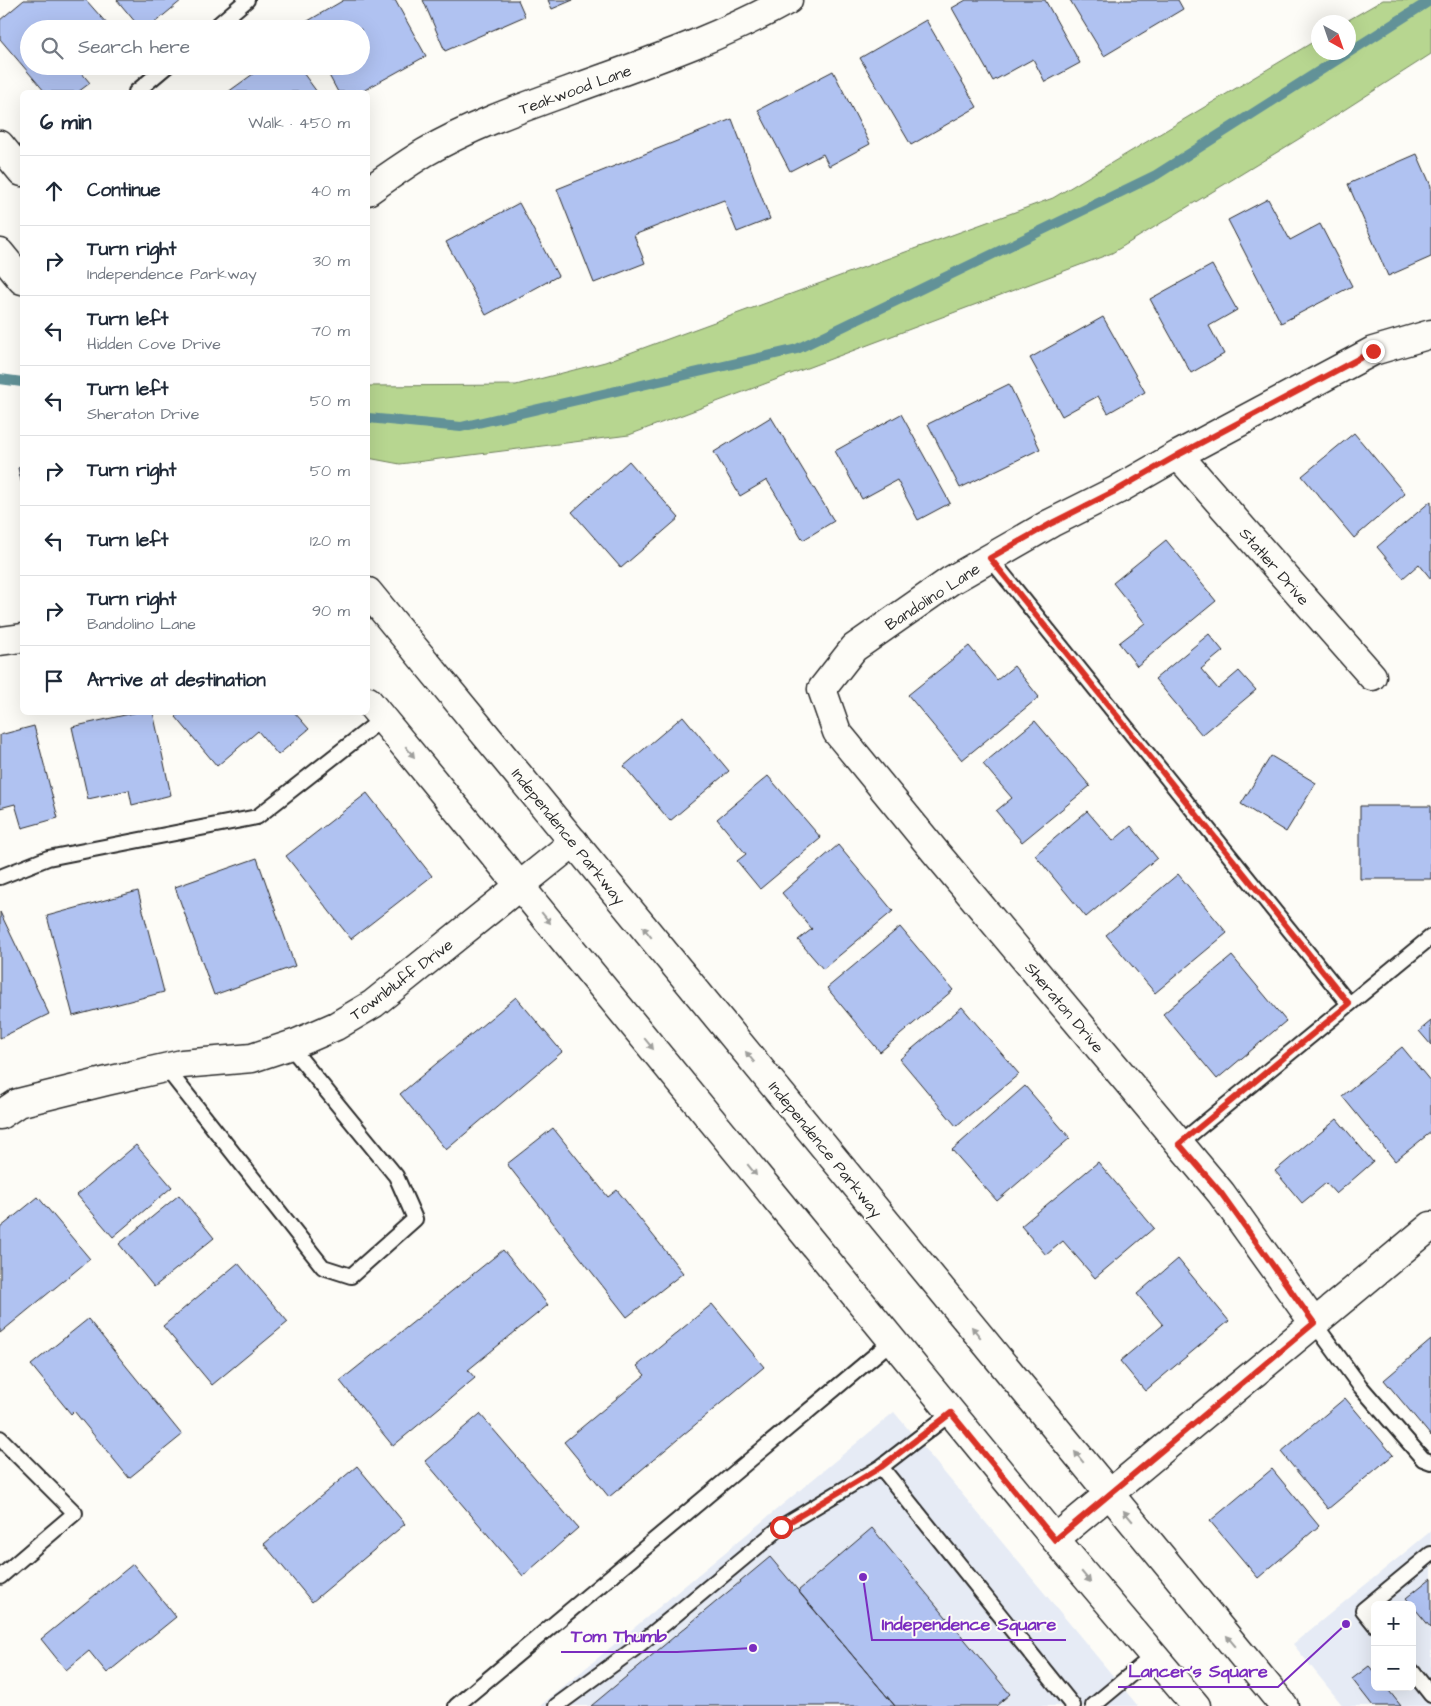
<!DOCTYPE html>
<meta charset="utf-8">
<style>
body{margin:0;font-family:"Architects Daughter",sans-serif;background:#f2f2f3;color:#1f2937}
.controls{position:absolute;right:15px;bottom:15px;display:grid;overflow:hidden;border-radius:8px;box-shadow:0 5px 20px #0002}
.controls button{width:45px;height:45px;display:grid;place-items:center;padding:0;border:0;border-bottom:1px solid #e0e1e3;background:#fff;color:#1f2937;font:25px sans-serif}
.compass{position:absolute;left:1311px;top:15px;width:45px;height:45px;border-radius:50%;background:#fff;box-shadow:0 5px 20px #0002;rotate:140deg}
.stop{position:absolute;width:15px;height:15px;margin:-11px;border:4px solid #d93025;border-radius:50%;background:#fff}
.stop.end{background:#d93025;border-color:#fff;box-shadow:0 1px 5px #0008}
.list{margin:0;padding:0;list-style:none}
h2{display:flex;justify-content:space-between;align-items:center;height:65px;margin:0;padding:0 20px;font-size:21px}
h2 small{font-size:16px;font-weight:400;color:#747a83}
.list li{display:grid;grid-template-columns:32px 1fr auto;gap:15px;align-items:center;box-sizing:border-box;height:70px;padding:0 20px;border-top:1px solid #e0e1e3}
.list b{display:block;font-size:19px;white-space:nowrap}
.list p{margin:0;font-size:16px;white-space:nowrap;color:#747a83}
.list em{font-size:16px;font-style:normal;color:#747a83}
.icon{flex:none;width:28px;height:28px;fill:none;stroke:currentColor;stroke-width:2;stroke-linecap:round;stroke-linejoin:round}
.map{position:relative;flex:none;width:1431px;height:1706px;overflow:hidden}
.search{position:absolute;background:#fff;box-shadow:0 5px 20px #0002;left:20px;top:20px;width:350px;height:55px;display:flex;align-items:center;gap:12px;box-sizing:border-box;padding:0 18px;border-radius:28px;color:#747a83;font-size:19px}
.panel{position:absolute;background:#fff;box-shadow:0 5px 20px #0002;left:20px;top:90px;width:350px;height:625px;border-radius:8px}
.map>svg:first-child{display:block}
.built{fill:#e6ebf5;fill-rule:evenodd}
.green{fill:#b7d690;stroke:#71805e}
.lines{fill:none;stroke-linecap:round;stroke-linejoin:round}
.stream{stroke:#629298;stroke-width:10}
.building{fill:#b0c2f1;stroke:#2b2b2b}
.service-casing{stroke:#2b2b2b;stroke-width:18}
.minor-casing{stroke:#2b2b2b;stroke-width:31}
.secondary-casing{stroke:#2b2b2b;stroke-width:31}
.service{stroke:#fdfcf7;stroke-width:14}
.minor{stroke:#fdfcf7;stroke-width:28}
.secondary{stroke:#fdfcf7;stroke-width:28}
.oneway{fill:#9e9e9b}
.route{stroke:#d93025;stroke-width:6}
.labels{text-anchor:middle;stroke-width:4;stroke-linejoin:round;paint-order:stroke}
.street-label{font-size:16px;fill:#2b2b2b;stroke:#fdfcf7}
.leader{fill:none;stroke:#7b2cbf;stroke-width:2}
.callout-dot{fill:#7b2cbf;stroke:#fdfcf7;stroke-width:2}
.callout-label{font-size:18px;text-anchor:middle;font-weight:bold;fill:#7b2cbf;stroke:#fdfcf7;stroke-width:4;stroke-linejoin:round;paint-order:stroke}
</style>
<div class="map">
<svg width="1431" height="1706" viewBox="0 0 1431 1706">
<rect width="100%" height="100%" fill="#fdfcf7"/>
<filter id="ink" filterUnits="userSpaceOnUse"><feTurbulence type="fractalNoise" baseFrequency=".02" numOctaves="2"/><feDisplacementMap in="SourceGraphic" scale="10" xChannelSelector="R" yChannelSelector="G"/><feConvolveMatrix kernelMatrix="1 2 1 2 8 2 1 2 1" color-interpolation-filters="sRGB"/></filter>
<g filter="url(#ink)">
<!-- built -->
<path class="built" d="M894,1412L1138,1706H540Z
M1431,1531V1706H1343L1293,1644ZM1375,1605H1412V1687H1375Z"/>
<!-- green -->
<path class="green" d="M1383,0H1431V54L1302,137L1112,253L629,435L400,464L368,458V386L516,385L605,362L1053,198L1318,39V52H1348V22H1345Z"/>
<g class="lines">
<!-- stream -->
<path class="stream" d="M0,379L22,382
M368,418L461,427L797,349L1156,175L1431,0"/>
</g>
<!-- building -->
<path class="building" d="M24,0H86L108,25L103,29H29V66H76L90,83L78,92H45L0,39V20Z
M117,0H182L147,29H141Z
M344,0H395L426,56L361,92H338L324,66H361V29H303L301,25Z
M423,0H518L525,16L445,51Z
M548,0H573L552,9Z
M966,0H1045L1080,63L1045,82L1033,59L993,81L952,8Z
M1070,0H1178L1183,9L1104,56Z
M926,20L977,107L911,145L860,58Z
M247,66H298L317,92H228L253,74Z
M833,71L870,144L829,166L823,154L790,171L758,110Z
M732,119L770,219L737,232L724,200L634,235L645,263L594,283L557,189Z
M1417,154L1431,186V257L1388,276L1348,184Z
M1268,199L1290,240L1320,224L1352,286L1281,323L1228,220Z
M519,203L558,276L486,315L446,242Z
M1212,265L1237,310L1209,326L1224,354L1191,373L1150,299Z
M1103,317L1145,392L1108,413L1098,396L1062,416L1030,358Z
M1009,384L1040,449L960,488L928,424Z
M901,414L950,503L918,520L897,480L862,499L835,451Z
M771,417L834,521L803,540L767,480L740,496L714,452Z
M1354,433L1405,494L1354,538L1302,476Z
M629,461L679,518L621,568L572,512Z
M22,466V485L18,468Z
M1431,501V579L1419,564L1403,578L1377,547Z
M1166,540L1216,601L1137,666L1119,643L1145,623L1113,583Z
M1209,634L1223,651L1201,669L1218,689L1239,671L1256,690L1202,735L1155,679Z
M969,646L997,680L1014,666L1039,697L962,760L908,695Z
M138,712H153L171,795L132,805L129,790L88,799L72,727Z
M181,712H294L309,729L278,755L258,731L217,766L176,717Z
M683,716L729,771L670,821L624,766Z
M1035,721L1090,786L1022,842L996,811L1012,798L983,764Z
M34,726L58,818L22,828L15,804L0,808V735Z
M1271,756L1316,783L1286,832L1241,804Z
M768,776L821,838L760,889L737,861L746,854L717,819Z
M367,793L432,876L351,939L286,856Z
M1360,806H1431V879H1360Z
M1087,811L1113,841L1131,826L1157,858L1086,917L1035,855Z
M838,845L893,911L823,969L798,940L812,929L782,893Z
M257,858L295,966L214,995L175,887Z
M1178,874L1227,933L1155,993L1106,935Z
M138,891L164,992L73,1016L47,916Z
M0,912L49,1014L0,1038Z
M900,927L953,990L880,1052L827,988Z
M1232,956L1286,1021L1217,1079L1163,1014Z
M516,997L562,1052L446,1150L400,1094Z
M962,1007L1019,1074L956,1126L900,1059Z
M1431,1021V1045L1419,1031Z
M1402,1047L1431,1082V1132L1395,1161L1342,1096Z
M1025,1086L1070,1138L997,1201L952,1150Z
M1337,1119L1373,1162L1336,1194L1326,1183L1302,1203L1275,1171Z
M553,1128L608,1197L617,1190L683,1273L627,1317L507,1164Z
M136,1145L172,1187L113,1237L77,1195Z
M1098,1162L1154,1228L1095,1278L1063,1241L1046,1255L1021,1226Z
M179,1195L214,1238L154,1287L119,1244Z
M38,1197L90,1259L0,1333V1228Z
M503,1250L548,1305L468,1370L475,1378L393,1446L340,1381Z
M1178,1259L1229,1321L1145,1391L1120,1361L1163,1325L1137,1294Z
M238,1263L288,1322L212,1385L163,1326Z
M712,1304L764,1367L609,1497L564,1442L645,1375L637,1366Z
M88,1319L182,1435L129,1478L74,1411L71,1414L31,1365Z
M1431,1340V1436L1384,1380Z
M1345,1398L1393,1455L1328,1509L1281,1452Z
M480,1414L578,1528L523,1576L425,1461Z
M357,1466L405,1524L312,1602L264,1544Z
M1272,1469L1319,1526L1258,1578L1210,1521Z
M872,1528L1010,1694L996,1706H895L798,1591Z
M770,1557L895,1706H591Z
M133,1564L176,1617L107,1673L89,1651L66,1670L41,1639Z
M1431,1578V1628L1406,1598Z
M1369,1666L1375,1673V1687H1386L1401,1706H1373L1352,1679Z"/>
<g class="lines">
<!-- service casing -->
<g class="service-casing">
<path id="service" d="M213,29L247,0
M136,92L167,66
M990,558L1349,1004
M0,877L48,858L257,817L382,719
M166,1068L323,1267L351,1276L415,1219L396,1176L289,1045
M1179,1144L1431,937
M1314,1323L1360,1386L1423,1459L1431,1462
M0,1438L75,1513L0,1577
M881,1467L951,1413
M1375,1625L1363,1610L1431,1554
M1412,1671L1431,1695
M456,1706L892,1341
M556,1706L634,1649L781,1527L881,1467L1073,1706
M1093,1706L1153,1656"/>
</g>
<!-- minor casing -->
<g class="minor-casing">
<path id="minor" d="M368,191C386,178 405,165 424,153C470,126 521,108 571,90C645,63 720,38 788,0
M1178,455L1372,676
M0,641L22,638
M0,1115L18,1103L107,1081L182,1064L252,1058L297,1043L336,1026L373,1004L574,842
M1314,1323L1221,1193L937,854L837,732L822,689L854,648L950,581L1051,523L1117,490L1178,455L1373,351L1431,334
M1055,1539L1431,1226"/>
</g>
<!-- secondary casing -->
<g class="secondary-casing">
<path id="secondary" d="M0,145L22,172
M0,253L22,280
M368,592L1284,1706
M368,701L1055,1539L1196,1706"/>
</g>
<!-- service -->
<use href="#service" class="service"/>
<!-- minor -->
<use href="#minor" class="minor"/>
<!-- secondary -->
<use href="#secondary" class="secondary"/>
</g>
<!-- one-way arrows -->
<defs><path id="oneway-solid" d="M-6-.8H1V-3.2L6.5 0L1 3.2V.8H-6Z" transform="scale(1.25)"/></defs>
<g class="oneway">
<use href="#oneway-solid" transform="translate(410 752) rotate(51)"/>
<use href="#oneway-solid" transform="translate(546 918) rotate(51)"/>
<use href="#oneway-solid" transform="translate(647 932) rotate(-129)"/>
<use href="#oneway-solid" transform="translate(649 1044) rotate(51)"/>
<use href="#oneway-solid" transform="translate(750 1057) rotate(-129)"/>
<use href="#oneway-solid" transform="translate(752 1170) rotate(51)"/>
<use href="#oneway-solid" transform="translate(976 1332) rotate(-129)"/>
<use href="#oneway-solid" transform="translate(1079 1457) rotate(-129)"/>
<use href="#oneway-solid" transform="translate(1128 1516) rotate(-130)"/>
<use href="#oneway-solid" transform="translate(1086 1577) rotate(50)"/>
<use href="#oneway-solid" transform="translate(1231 1641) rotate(-130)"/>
</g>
</g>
<g class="lines" filter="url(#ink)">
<!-- route -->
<path class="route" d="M781,1527L881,1467L951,1413L1055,1540L1314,1323L1221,1193L1179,1144L1349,1004L990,558L1052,523L1117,490L1178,455L1373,351"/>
</g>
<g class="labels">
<!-- street labels -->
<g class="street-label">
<text transform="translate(575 89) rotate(-20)" y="6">Teakwood Lane</text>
<text transform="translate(1275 566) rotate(49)" y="6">Statler Drive</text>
<text transform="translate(932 596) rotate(-33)" y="6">Bandolino Lane</text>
<text transform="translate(569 836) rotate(51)" y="6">Independence Parkway</text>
<text transform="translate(401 979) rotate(-37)" y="6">Townbluff Drive</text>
<text transform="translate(1065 1007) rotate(50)" y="6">Sheraton Drive</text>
<text transform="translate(826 1149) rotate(51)" y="6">Independence Parkway</text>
</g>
</g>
<!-- callouts -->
<path class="leader" d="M863 1577L872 1640H1066M753 1648L677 1652H561M1346 1624L1278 1687H1118"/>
<g class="callout-dot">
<circle cx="863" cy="1577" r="5"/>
<circle cx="753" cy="1648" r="5"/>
<circle cx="1346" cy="1624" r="5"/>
</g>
<g class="callout-label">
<text x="969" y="1630">Independence Square</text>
<text x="619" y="1642">Tom Thumb</text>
<text x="1198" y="1677">Lancer's Square</text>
</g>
</svg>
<div class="controls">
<button>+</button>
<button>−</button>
</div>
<svg class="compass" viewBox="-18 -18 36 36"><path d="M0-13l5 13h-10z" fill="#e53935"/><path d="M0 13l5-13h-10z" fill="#747a83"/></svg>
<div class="stop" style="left:781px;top:1527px"></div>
<div class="stop end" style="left:1373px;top:351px"></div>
<div class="search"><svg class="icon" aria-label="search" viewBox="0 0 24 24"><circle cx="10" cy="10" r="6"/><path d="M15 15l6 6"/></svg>Search here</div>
<section class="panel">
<h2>6 min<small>Walk · 450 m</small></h2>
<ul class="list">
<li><svg class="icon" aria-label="ahead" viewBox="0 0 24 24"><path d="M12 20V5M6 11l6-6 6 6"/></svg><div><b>Continue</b></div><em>40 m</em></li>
<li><svg class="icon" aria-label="right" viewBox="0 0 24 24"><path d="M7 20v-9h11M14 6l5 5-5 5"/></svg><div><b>Turn right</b><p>Independence Parkway</p></div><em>30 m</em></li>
<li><svg class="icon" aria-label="left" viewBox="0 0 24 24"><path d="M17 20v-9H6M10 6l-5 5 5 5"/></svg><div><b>Turn left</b><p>Hidden Cove Drive</p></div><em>70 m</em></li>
<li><svg class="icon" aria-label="left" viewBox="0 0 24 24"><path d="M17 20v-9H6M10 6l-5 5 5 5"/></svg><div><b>Turn left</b><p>Sheraton Drive</p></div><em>50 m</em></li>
<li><svg class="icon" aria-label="right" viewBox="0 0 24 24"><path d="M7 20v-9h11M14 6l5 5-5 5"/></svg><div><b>Turn right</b></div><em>50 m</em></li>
<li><svg class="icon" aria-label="left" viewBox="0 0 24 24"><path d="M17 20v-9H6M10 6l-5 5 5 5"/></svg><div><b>Turn left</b></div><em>120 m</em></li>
<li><svg class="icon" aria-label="right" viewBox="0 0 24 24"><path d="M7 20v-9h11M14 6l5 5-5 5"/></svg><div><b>Turn right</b><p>Bandolino Lane</p></div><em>90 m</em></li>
<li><svg class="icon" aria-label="arrive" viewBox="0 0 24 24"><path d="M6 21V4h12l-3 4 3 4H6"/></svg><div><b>Arrive at destination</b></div></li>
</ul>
</section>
</div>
